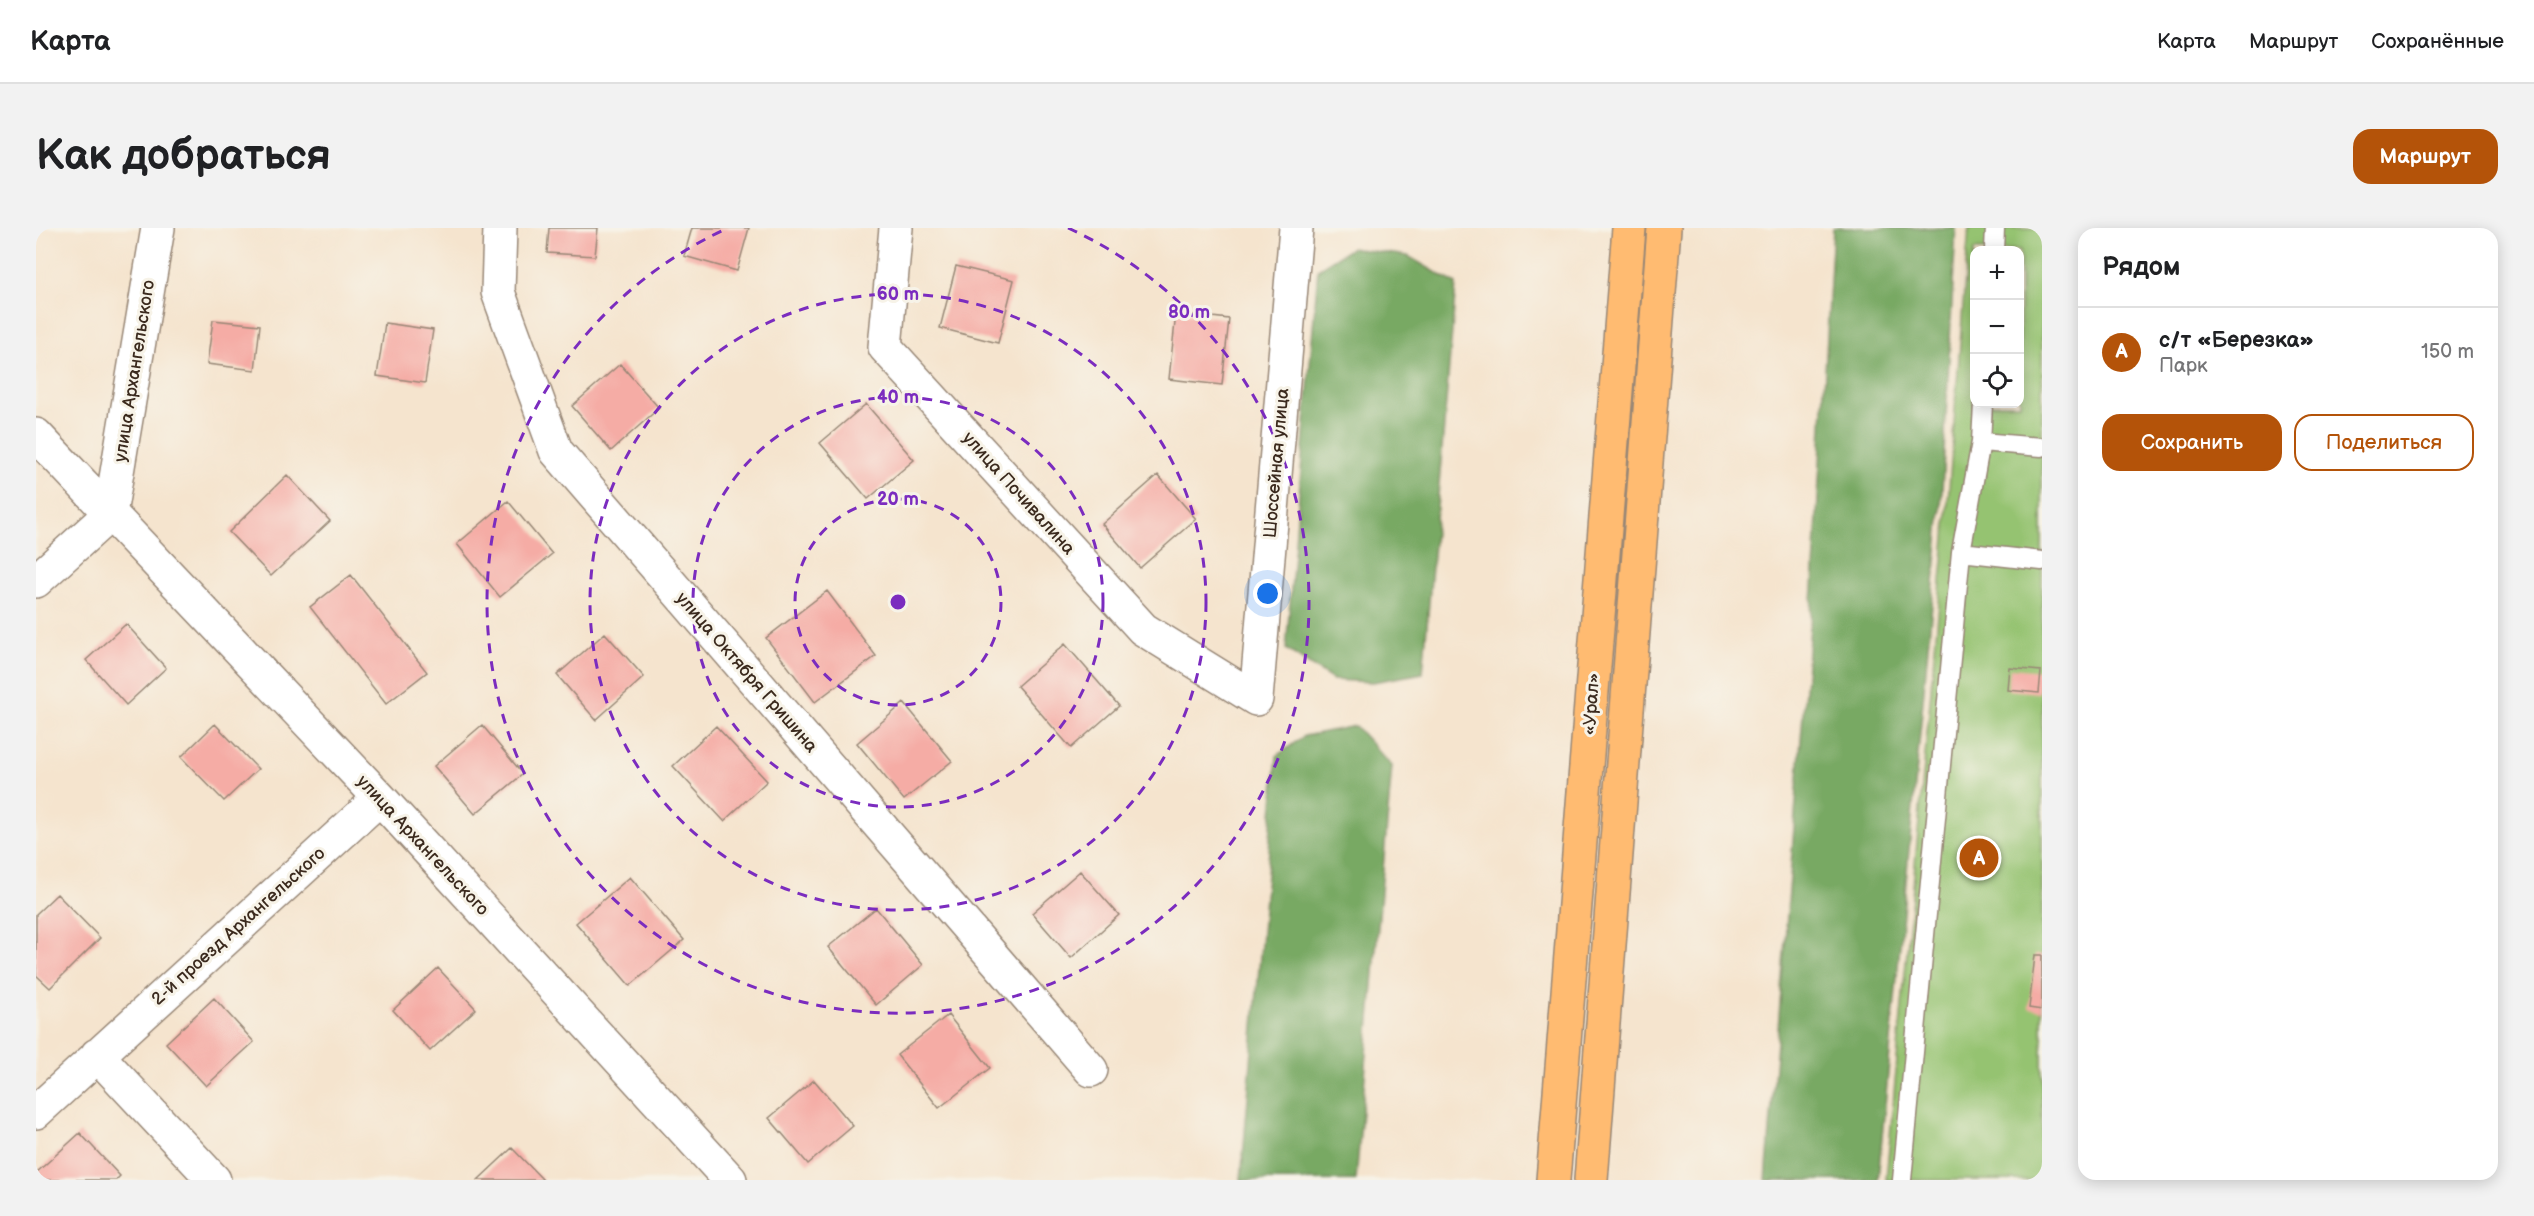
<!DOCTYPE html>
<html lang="ru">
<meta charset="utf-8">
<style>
body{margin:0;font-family:"Balsamiq Sans",sans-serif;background:#f2f2f2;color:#202124}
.controls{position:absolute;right:18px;top:18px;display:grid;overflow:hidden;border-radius:12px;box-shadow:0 3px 15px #0003}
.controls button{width:54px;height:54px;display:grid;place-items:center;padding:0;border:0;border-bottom:2px solid #e0e0e0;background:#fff;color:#202124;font:30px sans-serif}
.you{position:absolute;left:1232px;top:366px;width:21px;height:21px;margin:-15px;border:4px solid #fff;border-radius:50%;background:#1a73e8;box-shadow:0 0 0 9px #1a73e833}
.badge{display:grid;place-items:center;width:39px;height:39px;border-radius:50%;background:#b45309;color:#fff;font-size:20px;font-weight:700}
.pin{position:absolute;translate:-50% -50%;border:3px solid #fff;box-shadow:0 2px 6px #0006}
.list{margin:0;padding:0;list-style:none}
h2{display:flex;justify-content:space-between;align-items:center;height:78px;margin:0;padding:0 24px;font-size:26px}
h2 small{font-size:20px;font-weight:400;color:#757577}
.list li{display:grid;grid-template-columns:39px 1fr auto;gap:18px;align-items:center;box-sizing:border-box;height:90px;padding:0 24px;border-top:2px solid #e0e0e0}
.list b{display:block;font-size:22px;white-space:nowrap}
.list p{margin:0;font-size:20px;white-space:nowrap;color:#757577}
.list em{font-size:20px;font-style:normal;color:#757577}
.actions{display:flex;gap:12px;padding:18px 24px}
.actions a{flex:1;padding:14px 0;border:2px solid #b45309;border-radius:18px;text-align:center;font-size:21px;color:#b45309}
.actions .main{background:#b45309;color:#fff}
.icon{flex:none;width:33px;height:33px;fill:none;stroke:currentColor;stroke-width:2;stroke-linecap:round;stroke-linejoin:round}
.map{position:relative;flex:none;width:2006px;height:952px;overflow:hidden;border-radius:18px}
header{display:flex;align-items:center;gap:36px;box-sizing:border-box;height:84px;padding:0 30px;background:#fff;border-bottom:2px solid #e0e0e0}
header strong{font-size:28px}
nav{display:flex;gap:33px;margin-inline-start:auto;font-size:21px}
.intro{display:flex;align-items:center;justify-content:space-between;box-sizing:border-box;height:144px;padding:0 36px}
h1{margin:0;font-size:42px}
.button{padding:15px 27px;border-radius:18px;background:#b45309;color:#fff;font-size:21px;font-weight:700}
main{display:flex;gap:36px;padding:0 36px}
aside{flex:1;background:#fff;border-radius:18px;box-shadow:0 3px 15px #0003}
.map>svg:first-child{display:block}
.green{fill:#95c371;stroke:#687648;stroke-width:1.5;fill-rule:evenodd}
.forest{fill:#78a963;stroke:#5a6a40;stroke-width:1.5}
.building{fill:#f5aca5}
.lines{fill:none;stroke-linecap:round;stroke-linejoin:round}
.service-casing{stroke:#988776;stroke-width:21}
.minor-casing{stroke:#988776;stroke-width:36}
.trunk-casing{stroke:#988776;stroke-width:36}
.service{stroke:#fff;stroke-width:18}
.minor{stroke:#fff;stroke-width:33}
.trunk{stroke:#ffbb71;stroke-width:33}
.ring{fill:none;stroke:#7b2cbf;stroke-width:3;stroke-dasharray:10 8}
.labels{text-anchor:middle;stroke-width:6;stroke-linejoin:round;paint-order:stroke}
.street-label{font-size:18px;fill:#3b2a1e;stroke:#f7f3e8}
.centre{fill:#7b2cbf;stroke:#f7f3e8;stroke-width:3}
.ring-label{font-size:18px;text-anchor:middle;font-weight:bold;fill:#7b2cbf;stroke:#f7f3e8;stroke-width:6;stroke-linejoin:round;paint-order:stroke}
</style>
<header>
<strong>Карта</strong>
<nav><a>Карта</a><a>Маршрут</a><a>Сохранённые</a></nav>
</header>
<div class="intro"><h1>Как добраться</h1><a class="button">Маршрут</a></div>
<main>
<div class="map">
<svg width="2006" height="952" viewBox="0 0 2006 952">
<rect width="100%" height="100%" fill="#f7f3e8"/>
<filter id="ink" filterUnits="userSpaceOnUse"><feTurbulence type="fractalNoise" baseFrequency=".0167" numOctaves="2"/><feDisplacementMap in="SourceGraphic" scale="12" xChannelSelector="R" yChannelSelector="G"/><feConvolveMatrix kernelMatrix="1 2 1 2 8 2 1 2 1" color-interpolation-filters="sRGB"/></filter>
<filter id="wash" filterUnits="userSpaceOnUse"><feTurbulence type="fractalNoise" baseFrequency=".008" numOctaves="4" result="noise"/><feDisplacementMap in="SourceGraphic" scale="24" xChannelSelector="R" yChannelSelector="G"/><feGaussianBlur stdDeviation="1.35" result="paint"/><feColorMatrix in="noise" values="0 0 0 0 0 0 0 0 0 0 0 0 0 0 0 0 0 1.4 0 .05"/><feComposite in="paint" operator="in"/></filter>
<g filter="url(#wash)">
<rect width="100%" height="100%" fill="#f5e4ce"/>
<!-- green -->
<path class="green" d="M1933,0H2006V952H1850L1910,299ZM1938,22H1984V176H1938Z"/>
<!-- forest -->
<path class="forest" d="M1797,0H1920L1905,281L1842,952H1730L1777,360Z
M1315,20L1372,28L1420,56L1387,445L1337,454L1297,452L1250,421L1282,41Z
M1319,498L1356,538L1320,952H1205L1241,528L1268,508Z"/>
<g id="blocks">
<!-- building -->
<path class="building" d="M513,0H562L559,28L511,25Z
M656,0H713L701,43L648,28Z
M920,38L978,52L962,115L904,100Z
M1140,85L1193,91L1186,157L1133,151Z
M177,92L224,97L219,142L171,136Z
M349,95L397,102L389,155L341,148Z
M584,136L623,180L575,223L536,178Z
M830,176L878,232L832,271L784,215Z
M251,247L294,293L235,348L193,304Z
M1122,247L1160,291L1104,340L1066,296Z
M472,273L516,326L464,369L421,316Z
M315,347L391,444L350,476L274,379Z
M791,363L840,428L779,474L730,410Z
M90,396L130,440L90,477L50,432Z
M569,405L608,449L560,492L521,447Z
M1029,416L1083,478L1035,520L981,458Z
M1974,440L2005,443L2003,465L1972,462Z
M868,475L916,533L868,572L821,515Z
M179,496L222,541L188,573L145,529Z
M446,497L487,546L439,586L398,538Z
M680,498L731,553L688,593L637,538Z
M1044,643L1083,687L1035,730L996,685Z
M594,649L648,712L594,758L540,695Z
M21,666L64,710L14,760L0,747V686Z
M840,680L887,737L840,777L792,719Z
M1999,727H2006V782L1993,780Z
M402,740L440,781L394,823L357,782Z
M178,770L218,814L170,858L130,815Z
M912,787L954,840L903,880L861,827Z
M778,852L817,898L772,936L733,890Z
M44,905L84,948L80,952H0V945Z
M476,920L507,952H442Z"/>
</g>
</g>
<g filter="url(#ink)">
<use href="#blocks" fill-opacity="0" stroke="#988776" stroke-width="1.5"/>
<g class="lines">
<!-- service casing -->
<g class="service-casing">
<path id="service" d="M1958,22L1959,0
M1945,214L2006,219
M1925,324L2006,333
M1866,952L1925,324L1945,214L1947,176"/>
</g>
<!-- minor casing -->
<g class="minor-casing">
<path id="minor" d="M464,0L462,64L520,223L1055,842
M860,0L849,119L1107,401L1220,471L1260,0
M0,207L344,570L694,952
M0,353L74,286L122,0
M61,827L178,952
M0,884L344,570"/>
</g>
<!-- trunk casing -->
<g class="trunk-casing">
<path id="trunk" d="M1517,952L1593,0
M1555,952L1628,0"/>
</g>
<!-- service -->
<use href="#service" class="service"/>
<!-- minor -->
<use href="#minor" class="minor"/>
<!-- trunk -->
<use href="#trunk" class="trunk"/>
</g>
</g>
<!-- distance rings -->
<g class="ring">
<circle cx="862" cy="374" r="103"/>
<circle cx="862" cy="374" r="205"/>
<circle cx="862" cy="374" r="308"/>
<path d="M1032 0A411 411 0 1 1 692 0"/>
</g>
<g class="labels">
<!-- street labels -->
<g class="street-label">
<text transform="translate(98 143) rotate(-81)" y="6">улица Архангельского</text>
<text transform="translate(1240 235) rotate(-85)" y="6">Шоссейная улица</text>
<text transform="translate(983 265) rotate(48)" y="6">улица Почивалина</text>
<text transform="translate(711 444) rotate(49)" y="6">улица Октября Гришина</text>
<text transform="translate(1555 476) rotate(-86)" y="6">«Урал»</text>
<text transform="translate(387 617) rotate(47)" y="6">улица Архангельского</text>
<text transform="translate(202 698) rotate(-42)" y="6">2-й проезд Архангельского</text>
</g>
</g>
<circle cx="862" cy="374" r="9" class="centre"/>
<g class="ring-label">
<text x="862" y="72">60 m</text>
<text x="1153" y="90">80 m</text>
<text x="862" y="175">40 m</text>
<text x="862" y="277">20 m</text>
</g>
</svg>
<div class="controls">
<button>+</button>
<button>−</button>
<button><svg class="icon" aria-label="locate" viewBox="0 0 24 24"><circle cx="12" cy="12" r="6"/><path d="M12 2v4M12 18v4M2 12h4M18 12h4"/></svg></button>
</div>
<div class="you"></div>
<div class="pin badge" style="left:1943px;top:630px">A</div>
</div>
<aside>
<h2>Рядом<small></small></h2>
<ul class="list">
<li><span class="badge">A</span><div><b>с/т «Березка»</b><p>Парк</p></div><em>150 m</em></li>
</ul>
<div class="actions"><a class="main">Сохранить</a><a>Поделиться</a></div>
</aside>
</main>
